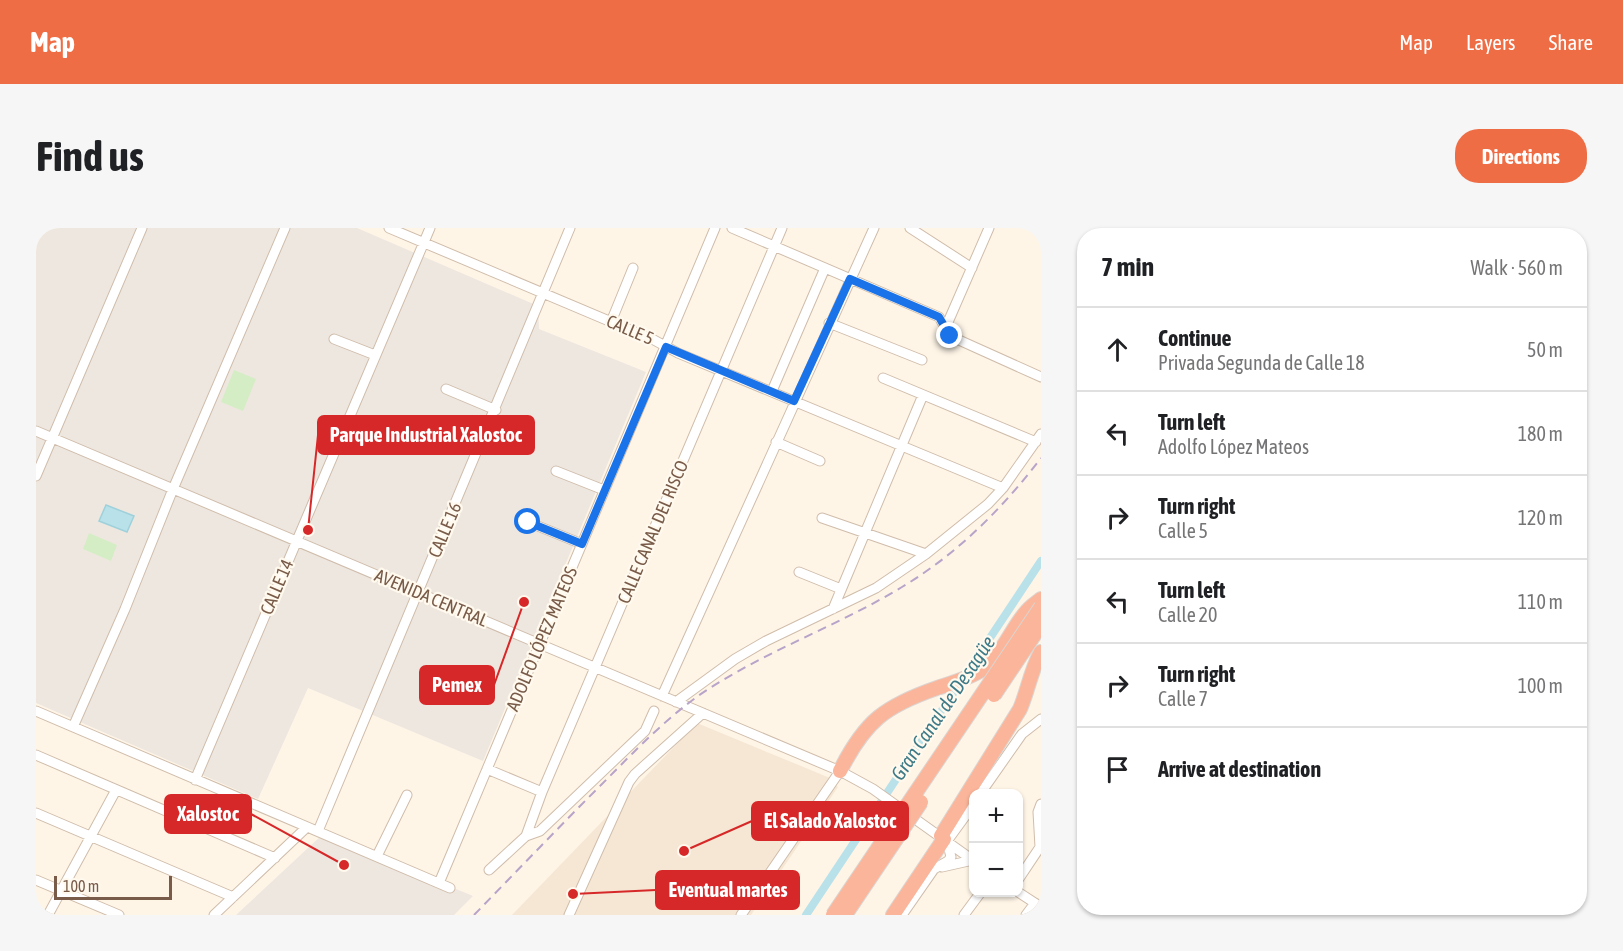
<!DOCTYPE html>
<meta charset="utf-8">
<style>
body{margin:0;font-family:"Asap Condensed",sans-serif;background:#f6f6f6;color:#202124}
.controls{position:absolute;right:18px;bottom:18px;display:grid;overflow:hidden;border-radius:12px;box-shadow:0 2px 4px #0004}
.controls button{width:54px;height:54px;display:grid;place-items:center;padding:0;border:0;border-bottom:2px solid #e0e0e0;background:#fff;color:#202124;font:30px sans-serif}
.scale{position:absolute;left:18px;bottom:15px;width:118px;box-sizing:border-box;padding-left:6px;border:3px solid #795b49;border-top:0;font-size:16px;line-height:21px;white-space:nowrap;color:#795b49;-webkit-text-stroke:4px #fff9ee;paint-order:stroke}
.stop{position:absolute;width:18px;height:18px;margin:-14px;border:4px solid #1a73e8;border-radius:50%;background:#fff}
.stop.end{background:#1a73e8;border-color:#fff;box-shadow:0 2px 6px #0008}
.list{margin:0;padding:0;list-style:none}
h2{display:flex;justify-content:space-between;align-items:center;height:78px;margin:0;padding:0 24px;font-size:26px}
h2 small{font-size:20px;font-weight:400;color:#757577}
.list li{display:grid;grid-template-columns:39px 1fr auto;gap:18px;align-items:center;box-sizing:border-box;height:84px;padding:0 24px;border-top:2px solid #e0e0e0}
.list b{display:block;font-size:22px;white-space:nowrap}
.list p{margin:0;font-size:20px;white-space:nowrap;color:#757577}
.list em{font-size:20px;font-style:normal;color:#757577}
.icon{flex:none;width:33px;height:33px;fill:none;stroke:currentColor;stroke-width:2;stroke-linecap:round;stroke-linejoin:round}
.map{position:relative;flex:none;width:1005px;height:687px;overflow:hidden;border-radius:24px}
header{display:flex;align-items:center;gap:36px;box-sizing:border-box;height:84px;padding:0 30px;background:#ee6d45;color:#fff}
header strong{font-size:28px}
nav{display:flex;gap:33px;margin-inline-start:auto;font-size:21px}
.intro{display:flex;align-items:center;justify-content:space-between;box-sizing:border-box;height:144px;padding:0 36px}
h1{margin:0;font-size:42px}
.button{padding:15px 27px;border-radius:24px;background:#ee6d45;color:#fff;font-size:21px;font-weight:700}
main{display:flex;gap:36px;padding:0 36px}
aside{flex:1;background:#fff;border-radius:24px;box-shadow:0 2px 4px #0004}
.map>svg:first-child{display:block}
.residential{fill:#f6e7d4}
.industrial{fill:#eee7e0}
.green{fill:#d4edc4}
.water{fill:#b9e1e9;stroke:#9fd1db;stroke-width:1.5}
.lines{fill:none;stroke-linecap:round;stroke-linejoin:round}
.canal{stroke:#b9e1e9;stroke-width:8}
.minor-casing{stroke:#d0bdab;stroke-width:11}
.highway-casing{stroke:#dcd4d0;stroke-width:16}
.minor{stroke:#fff;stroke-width:9}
.highway{stroke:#fbb59a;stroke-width:14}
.rail{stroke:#b8a3c9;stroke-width:2;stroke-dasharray:9 6;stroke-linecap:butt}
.highway-bridge-casing{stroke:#dcd4d0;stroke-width:16;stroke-linecap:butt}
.highway-bridge{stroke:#fbb59a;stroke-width:14}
.route{stroke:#1a73e8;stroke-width:8}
.labels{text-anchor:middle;stroke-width:4.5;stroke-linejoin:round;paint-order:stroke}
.street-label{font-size:18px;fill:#795b49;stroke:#fff9ee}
.water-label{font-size:20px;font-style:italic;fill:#3e7a87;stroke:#fff9ee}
.leader{fill:none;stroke:#d62828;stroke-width:2}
.callout-dot{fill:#d62828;stroke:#fff9ee;stroke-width:2}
.callout{fill:#d62828;stroke:#d62828;stroke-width:2}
.callout-label{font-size:20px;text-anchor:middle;font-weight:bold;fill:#fff}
</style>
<header>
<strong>Map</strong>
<nav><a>Map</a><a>Layers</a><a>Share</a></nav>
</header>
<div class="intro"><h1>Find us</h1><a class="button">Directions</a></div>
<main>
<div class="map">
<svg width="1005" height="687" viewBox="0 0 1005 687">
<rect width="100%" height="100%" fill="#fef5e7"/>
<!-- residential -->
<path class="residential" d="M661,495L794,550L802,559L715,687H476Z"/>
<!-- industrial -->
<path class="industrial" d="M0,0H321L502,78L503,101L610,144L447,533L272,460L222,571L0,475Z
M287,606L437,668L418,687H200Z"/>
<!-- green -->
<path class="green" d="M198,142L220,151L207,183L185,174Z
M53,305L81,317L75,333L47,321Z"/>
<!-- water -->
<path class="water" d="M70,277L98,288L91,304L63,293Z"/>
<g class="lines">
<!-- canal -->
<path class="canal" d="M770,687L1005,333"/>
<!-- minor casing -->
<g class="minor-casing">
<path id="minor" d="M353,0L618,112L642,125L967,260
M696,0L903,89L914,108L1005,149
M874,0L936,40
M575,94L597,40
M793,95L886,132
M909,101L953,0
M298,111L339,127
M847,150L1000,214
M410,161L460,182
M736,163L789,40
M0,203L804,543L837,561L938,633
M740,214L784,233
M520,243L568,262
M0,248L106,0
M786,290L890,326
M492,294L546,316
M763,344L805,361
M797,381L887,167
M626,468L838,0
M640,474L699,431L730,413L840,360L890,326L952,276L967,260L1005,206
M0,483L414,660
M37,499L89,381L137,261L249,0
M0,527L239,630
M451,541L506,564
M159,552L394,0
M944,566L986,506L1005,491
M0,585L197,669
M282,603L534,0
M490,608L506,564L746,0
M911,613L938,576
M341,628L371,567
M906,639L937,632
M453,642L490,608L504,603L609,503L618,483
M0,652L83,687
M982,652L1004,619L1002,584L1005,576
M403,655L679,0
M982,664L1005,679
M12,687L80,562
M178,687L271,599
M533,687L593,554L599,546L667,485
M705,687L804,543
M866,687L898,641L912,633L915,629L911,613
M928,687L945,664
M990,687L999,675"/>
</g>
<!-- highway casing -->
<g class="highway-casing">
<path id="highway" d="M804,543C829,493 849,478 901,460C916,455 934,450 947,441C967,426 975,401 991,383C995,378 1000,375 1005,371
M905,608L984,481C992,462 995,442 1005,424
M857,687L908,611"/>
</g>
<!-- minor -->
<use href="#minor" class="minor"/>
<!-- highway -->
<use href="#highway" class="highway"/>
<!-- rail -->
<path class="rail" d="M438,687C480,644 522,600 565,557C596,526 626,494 662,468C726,424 800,399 866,359C921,326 966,281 1005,230"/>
<!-- highway-bridge casing -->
<g class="highway-bridge-casing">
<path id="highway-bridge" d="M958,467L1005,397
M797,687L1005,379
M809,687L885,574"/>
</g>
<!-- highway-bridge -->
<use href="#highway-bridge" class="highway-bridge"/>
</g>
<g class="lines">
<!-- route -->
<path class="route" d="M492,294L546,316L630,119L758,173L814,51L903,89L914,108"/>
</g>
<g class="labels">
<!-- street labels -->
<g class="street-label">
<text transform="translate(594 102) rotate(23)" y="6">CALLE 5</text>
<text transform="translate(409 302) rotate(-67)" y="6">CALLE 16</text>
<text transform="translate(617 304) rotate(-67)" y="6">CALLE CANAL DEL RISCO</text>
<text transform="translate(241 359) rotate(-67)" y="6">CALLE 14</text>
<text transform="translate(395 370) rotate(23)" y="6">AVENIDA CENTRAL</text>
<text transform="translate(506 411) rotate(-67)" y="6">ADOLFO LÓPEZ MATEOS</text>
</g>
<!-- water labels -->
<g class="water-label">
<text transform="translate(907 480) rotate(-56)" y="7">Gran Canal de Desagüe</text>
</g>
</g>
<!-- callouts -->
<path class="leader" d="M272 302L282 207M488 374L458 457M308 637L215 586M648 623L716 593M537 666L620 662"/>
<g class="callout-dot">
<circle cx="272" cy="302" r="6"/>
<circle cx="488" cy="374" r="6"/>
<circle cx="308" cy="637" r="6"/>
<circle cx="648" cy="623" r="6"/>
<circle cx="537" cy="666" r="6"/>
</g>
<g class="callout">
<rect x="282" y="188" width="216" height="38" rx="6"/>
<rect x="384" y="438" width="74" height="38" rx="6"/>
<rect x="129" y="567" width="86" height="38" rx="6"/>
<rect x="716" y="574" width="156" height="38" rx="6"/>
<rect x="620" y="643" width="143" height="38" rx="6"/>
</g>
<g class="callout-label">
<text x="390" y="214">Parque Industrial Xalostoc</text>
<text x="421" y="464">Pemex</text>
<text x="172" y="593">Xalostoc</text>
<text x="794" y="600">El Salado Xalostoc</text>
<text x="692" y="669">Eventual martes</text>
</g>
</svg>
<div class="controls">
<button>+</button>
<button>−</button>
</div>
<div class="scale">100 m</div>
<div class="stop" style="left:492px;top:294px"></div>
<div class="stop end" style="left:914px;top:108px"></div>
</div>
<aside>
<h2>7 min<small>Walk · 560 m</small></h2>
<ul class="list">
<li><svg class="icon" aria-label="ahead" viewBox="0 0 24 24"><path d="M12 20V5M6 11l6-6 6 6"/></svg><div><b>Continue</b><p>Privada Segunda de Calle 18</p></div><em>50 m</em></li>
<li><svg class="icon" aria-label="left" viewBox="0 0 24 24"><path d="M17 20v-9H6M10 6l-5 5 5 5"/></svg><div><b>Turn left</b><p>Adolfo López Mateos</p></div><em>180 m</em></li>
<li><svg class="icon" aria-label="right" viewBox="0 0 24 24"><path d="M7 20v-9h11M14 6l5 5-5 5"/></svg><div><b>Turn right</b><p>Calle 5</p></div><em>120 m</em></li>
<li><svg class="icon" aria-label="left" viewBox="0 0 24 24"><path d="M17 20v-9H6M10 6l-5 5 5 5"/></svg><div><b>Turn left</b><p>Calle 20</p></div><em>110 m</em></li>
<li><svg class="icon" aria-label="right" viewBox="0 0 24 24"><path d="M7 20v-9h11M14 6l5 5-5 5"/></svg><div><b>Turn right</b><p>Calle 7</p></div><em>100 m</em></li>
<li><svg class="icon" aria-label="arrive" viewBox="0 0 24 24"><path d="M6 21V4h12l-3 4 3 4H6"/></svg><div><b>Arrive at destination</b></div></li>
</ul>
</aside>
</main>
